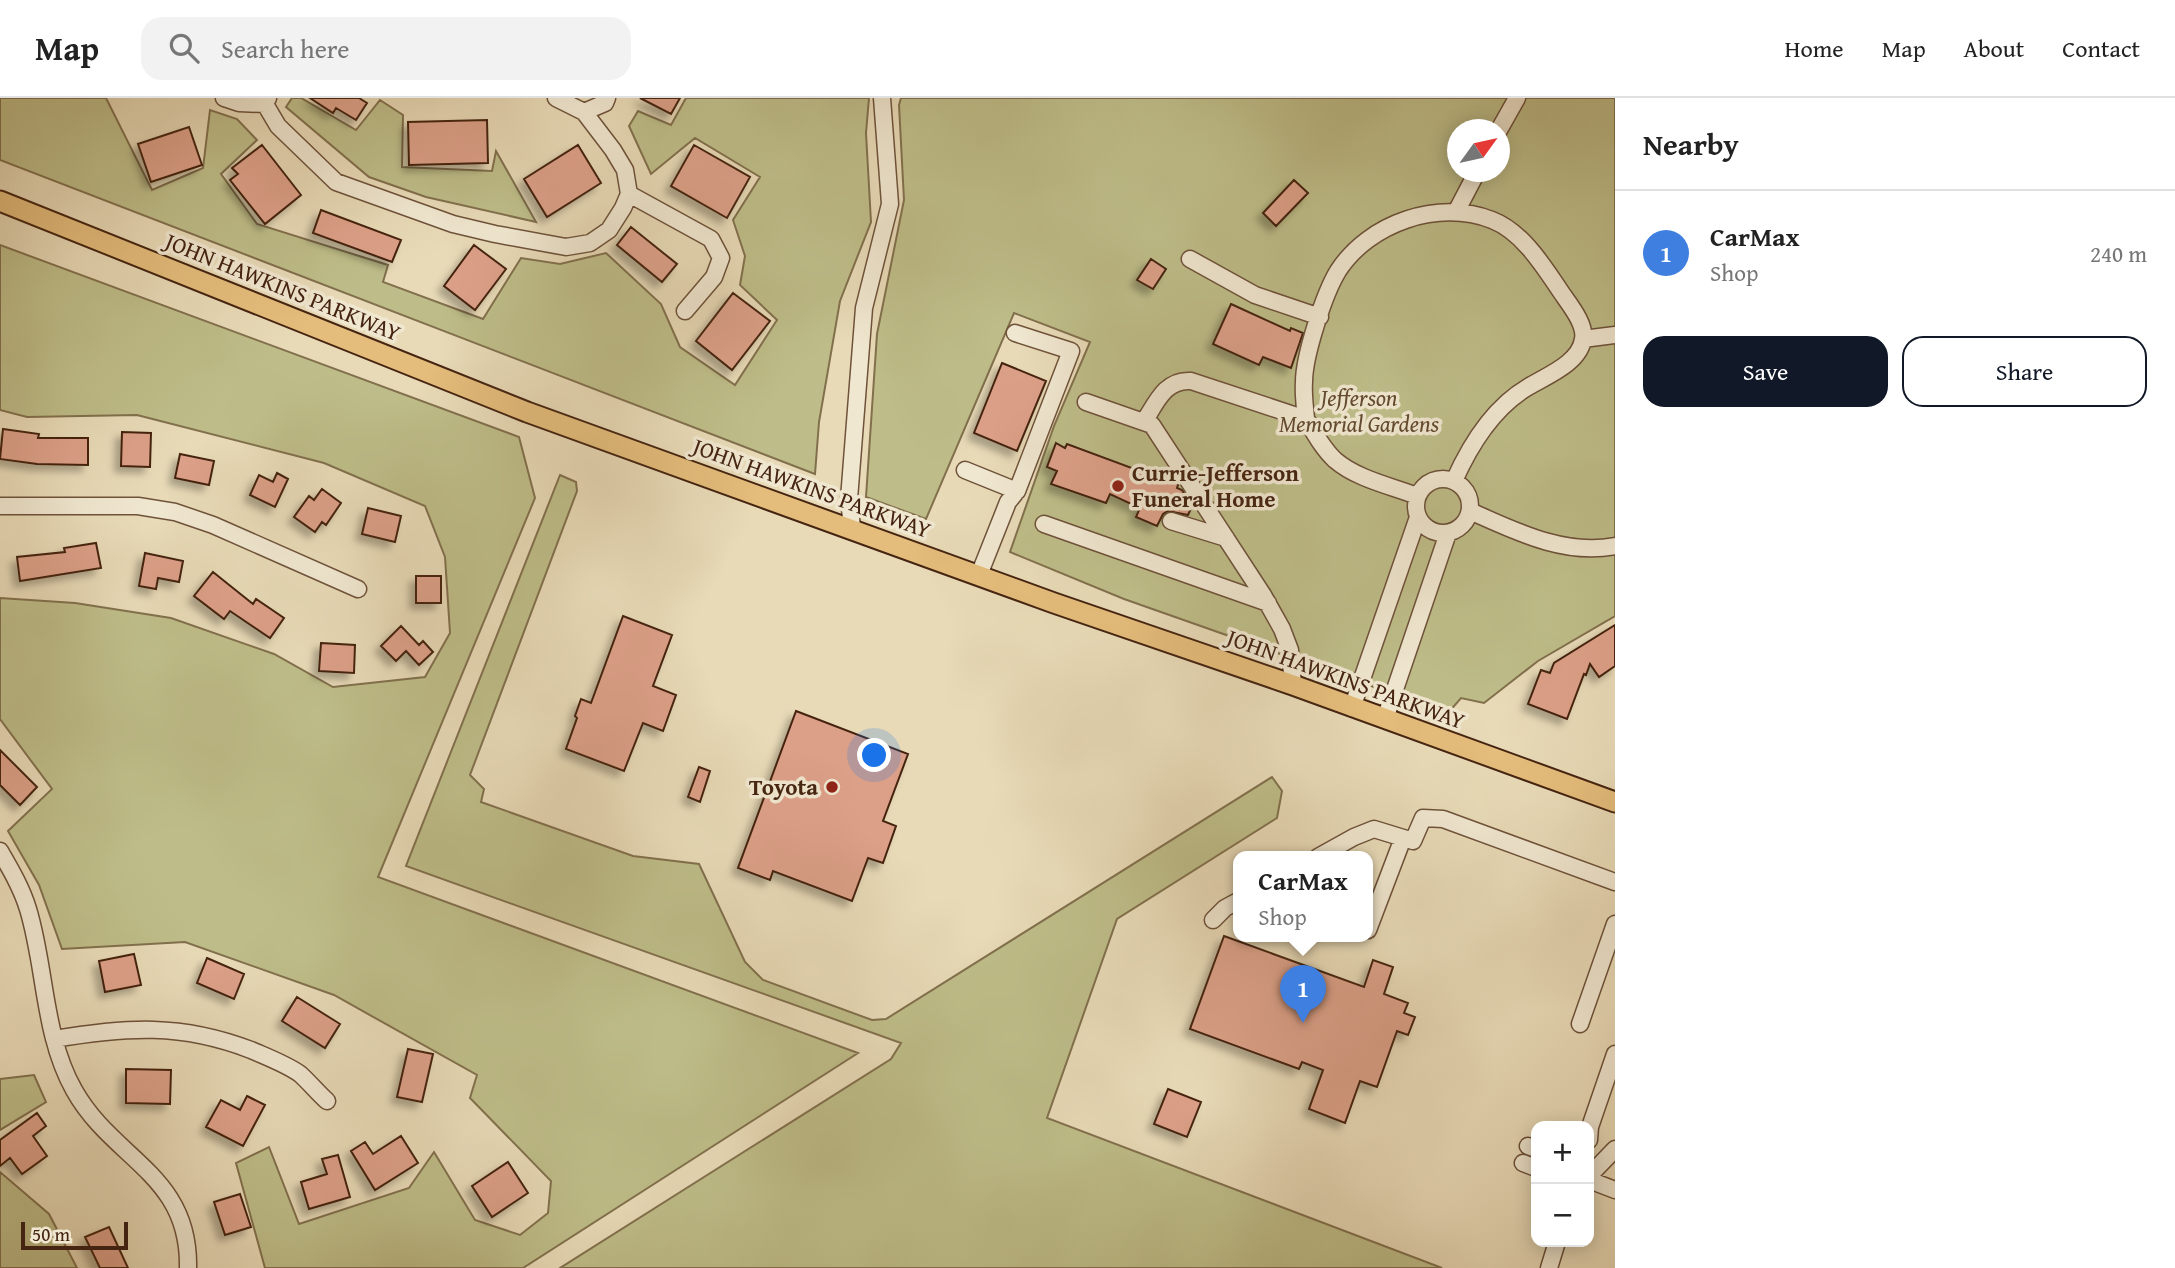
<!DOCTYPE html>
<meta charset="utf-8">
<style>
body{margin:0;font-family:"Gentium Book Plus",serif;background:#f2f2f2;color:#222}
.controls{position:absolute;right:21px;bottom:21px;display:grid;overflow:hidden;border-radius:14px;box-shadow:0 4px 18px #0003}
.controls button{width:63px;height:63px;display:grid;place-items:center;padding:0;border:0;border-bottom:2px solid #e0e0e0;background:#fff;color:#222;font:35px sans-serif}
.compass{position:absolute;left:1447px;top:21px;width:63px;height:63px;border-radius:50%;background:#fff;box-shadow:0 4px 18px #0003;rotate:57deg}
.scale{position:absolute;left:21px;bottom:18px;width:107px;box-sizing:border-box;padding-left:7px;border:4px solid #452411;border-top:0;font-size:19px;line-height:24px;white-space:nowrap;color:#452411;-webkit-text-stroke:5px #f0e7d0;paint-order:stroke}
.you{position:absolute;left:875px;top:658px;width:24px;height:24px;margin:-18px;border:5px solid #fff;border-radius:50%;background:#1a73e8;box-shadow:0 0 0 10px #1a73e833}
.badge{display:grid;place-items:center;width:46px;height:46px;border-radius:50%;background:#111827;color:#fff;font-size:23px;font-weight:700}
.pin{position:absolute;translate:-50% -58px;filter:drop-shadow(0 2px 4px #0008)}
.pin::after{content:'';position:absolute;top:37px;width:24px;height:21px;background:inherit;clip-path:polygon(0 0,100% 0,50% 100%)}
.popup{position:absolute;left:1233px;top:753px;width:140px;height:91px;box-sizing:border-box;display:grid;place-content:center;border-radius:14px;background:#fff;filter:drop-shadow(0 2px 5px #0005);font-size:23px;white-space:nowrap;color:#767676}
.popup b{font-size:26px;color:#222}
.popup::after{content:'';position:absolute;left:50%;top:100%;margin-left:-14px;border:14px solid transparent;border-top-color:#fff}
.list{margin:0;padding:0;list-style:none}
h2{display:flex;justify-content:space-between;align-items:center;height:91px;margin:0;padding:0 28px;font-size:30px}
h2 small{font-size:23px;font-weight:400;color:#767676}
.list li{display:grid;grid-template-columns:46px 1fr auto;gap:21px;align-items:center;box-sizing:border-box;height:126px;padding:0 28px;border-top:2px solid #e0e0e0}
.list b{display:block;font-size:26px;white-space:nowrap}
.list p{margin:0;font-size:23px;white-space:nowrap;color:#767676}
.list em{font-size:23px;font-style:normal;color:#767676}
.actions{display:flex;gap:14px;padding:21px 28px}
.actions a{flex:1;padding:16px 0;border:2px solid #111827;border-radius:21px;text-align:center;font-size:24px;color:#111827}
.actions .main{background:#111827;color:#fff}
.icon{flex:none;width:38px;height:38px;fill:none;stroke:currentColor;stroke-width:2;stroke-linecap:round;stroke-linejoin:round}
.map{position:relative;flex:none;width:1615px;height:1170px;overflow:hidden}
header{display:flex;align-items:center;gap:42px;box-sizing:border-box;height:98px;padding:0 35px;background:#fff;border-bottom:2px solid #e0e0e0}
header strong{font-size:33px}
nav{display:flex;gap:38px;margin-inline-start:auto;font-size:24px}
.search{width:490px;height:63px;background:#f2f2f2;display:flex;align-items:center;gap:18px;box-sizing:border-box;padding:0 24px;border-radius:21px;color:#767676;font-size:26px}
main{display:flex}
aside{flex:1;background:#fff}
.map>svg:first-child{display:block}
.green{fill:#bebd89;stroke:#82704d;stroke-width:2;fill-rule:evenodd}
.building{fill:#dca088;stroke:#452411;stroke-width:2;filter:url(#shadow)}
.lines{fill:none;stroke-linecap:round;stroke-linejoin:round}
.minor-casing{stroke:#6e523a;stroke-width:19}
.major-casing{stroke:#452411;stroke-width:23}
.minor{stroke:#f0e7d0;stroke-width:16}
.major{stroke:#e4bd7c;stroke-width:19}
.poi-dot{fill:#8f2418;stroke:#f0e7d0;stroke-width:2.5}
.labels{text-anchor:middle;stroke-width:7;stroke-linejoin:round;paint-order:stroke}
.street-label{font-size:23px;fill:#452411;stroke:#f0e7d0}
.park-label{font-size:23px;font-style:italic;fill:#634a2f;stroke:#f0e7d0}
.poi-label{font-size:23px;font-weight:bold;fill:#452411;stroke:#f0e7d0;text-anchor:start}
</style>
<header>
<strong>Map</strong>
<div class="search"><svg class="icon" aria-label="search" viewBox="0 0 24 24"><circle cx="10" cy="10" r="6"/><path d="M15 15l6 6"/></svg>Search here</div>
<nav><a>Home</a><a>Map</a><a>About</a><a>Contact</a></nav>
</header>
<main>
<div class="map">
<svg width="1615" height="1170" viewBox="0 0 1615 1170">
<defs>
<filter id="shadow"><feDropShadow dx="-6" dy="6" stdDeviation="3.5" flood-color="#0004"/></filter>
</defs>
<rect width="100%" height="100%" fill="#e8dab7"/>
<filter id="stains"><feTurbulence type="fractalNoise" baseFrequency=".00286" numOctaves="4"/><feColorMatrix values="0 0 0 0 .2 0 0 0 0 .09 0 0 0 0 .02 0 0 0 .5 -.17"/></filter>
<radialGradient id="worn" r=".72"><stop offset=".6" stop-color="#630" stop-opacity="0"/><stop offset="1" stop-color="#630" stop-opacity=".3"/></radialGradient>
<!-- green -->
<path class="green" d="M0,0H106L152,92L203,70L210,12L237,21L257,42L221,76L257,126L388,167L383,184L483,221L521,160L560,166L606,155L661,206L680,249L735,287L777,222L740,187L745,158L733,122L760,79L695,40L651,76L629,28L638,13L671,27L686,0H869L866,35L871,124L840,203L819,324L815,376L0,62Z
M292,0H301L356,32L380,2L403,17L402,69L492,73L496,53L536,124L426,99L369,79L286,9Z
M901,0H1615V518L1538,563L1484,605L1461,600L1448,615L1124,501L1010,454L1054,328L1090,244L1014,215L926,421L866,399L877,236L904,102L899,7ZM1458,32H1500V74H1458Z
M0,147L519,339L535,400L378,779L858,955L523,1170H265L236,1065L269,1049L299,1126L409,1090L434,1054L475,1122L520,1137L548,1115L551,1083L470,1000L477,977L334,897L185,844L62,851L39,787L8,733L52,691L0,621V500L75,505L171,520L274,556L333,589L425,579L450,535L445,459L425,408L324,365L137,317L27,319L0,312Z
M560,377L576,384L577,393L470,677L484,691L481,704L633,758L699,766L745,864L763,882L872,922L886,921L1272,679L1282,693L1277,720L1117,821L1047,1020L1442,1170H560L891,961L901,945L406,768Z
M34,977L46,1004L0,1032V981Z
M0,1074L49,1116L77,1170H0Z"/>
<!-- building -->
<path class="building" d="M310,0H359L367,5L356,22L336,10L333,15Z
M640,0H680L671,16Z
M487,22L488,65L409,67L408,24Z
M189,29L202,67L151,84L138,46Z
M262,47L301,97L265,126L230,82L238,76L232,70Z
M578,47L601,85L547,119L524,81Z
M694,47L750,79L727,120L671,88Z
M1294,82L1308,95L1276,128L1263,115Z
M321,112L401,142L392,164L313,135Z
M631,129L677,166L662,184L617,147Z
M474,147L506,171L475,212L444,188Z
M1151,161L1166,171L1153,191L1137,182Z
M733,195L770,223L732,272L696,243Z
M1231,206L1290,233L1291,230L1303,235L1291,270L1263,259L1259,267L1213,246Z
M1002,265L1046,283L1017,353L974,335Z
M3,331L39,336L38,340H88V367L37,366L0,361Z
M122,334L151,335L150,369L121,368Z
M1056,345L1065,350L1067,346L1145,375L1147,369L1173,378L1178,387L1177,390L1182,392L1192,408L1188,417L1168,413L1163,416L1157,428L1136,419L1140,410L1110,396L1106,405L1051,386L1057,373L1047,369Z
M180,356L214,363L209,387L175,380Z
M277,375L288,381L275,409L250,397L259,377L273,384Z
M322,391L341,405L326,427L322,424L315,434L294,419L309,398L314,402Z
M368,410L401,418L395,444L362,436Z
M96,445L101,470L20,483L17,459L65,454L64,450Z
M145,455L183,463L179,484L158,480L156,491L139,488Z
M213,474L253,506L256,501L284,520L270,540L230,513L224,521L194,498Z
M416,478H441V505H416Z
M623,518L672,537L653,588L676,597L663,633L643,625L624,673L566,651L577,620L575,618L581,601L591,605Z
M1615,527V568L1599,579L1590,566L1586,577L1584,576L1567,621L1528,606L1541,572L1550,575L1554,565Z
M401,528L419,547L423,543L433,554L419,567L406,553L396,563L381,548Z
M321,545L355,547L354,575L319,573Z
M796,613L908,656L883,723L896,728L883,765L868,760L852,803L773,773L770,782L738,770Z
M0,652L37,689L20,707L0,687Z
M699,669L710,673L700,704L688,699Z
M1224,838L1364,889L1373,862L1393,869L1384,896L1408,905L1404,915L1415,919L1408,937L1397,933L1377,989L1360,983L1345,1025L1309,1011L1323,972L1302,964L1299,971L1190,931Z
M134,856L141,887L105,894L99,863Z
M207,860L244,876L234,901L197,885Z
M297,899L340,926L325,950L282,923Z
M408,951L433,956L422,1004L397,999Z
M126,971L171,972L170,1006L126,1005Z
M1168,991L1201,1004L1187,1039L1154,1026Z
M247,998L265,1007L243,1048L206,1029L221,1002L240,1012Z
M37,1015L46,1028L33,1038L47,1058L22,1076L10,1060L0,1068V1042Z
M401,1038L418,1065L375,1092L351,1053L365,1044L373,1056Z
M338,1057L350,1099L309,1111L301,1084L327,1076L322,1061Z
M508,1064L528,1095L492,1119L472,1088Z
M240,1096L251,1129L225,1137L214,1104Z
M109,1129L128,1170H100L85,1139Z"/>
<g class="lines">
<!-- minor casing -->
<g class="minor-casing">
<path id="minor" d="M224,0L239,5L265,6
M268,0L265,6L278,28L336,84L453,126L495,136L566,149L590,145L609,132L623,110L629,96L625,72L613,52L584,14L556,0
M584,14L605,5L607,0
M1499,32L1517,0
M629,96L711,141L721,160L714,179L685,213
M1456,114L1477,74
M1190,161L1255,197L1320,219
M1583,241L1615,237
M1086,304L1152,327L1263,497L1282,531L1290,552L1293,587
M1306,321C1315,336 1323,351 1335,362C1357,381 1391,388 1417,398
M1144,324C1156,305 1165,281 1191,283L1306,321C1305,309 1303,296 1304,284C1304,258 1324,196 1338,173C1369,125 1438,101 1492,122C1523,134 1544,169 1561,194C1569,206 1586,226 1583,241C1580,265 1546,278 1528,289C1494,309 1470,347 1454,383
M965,372L1017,393
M1416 408a27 27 0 1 1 54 0a27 27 0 1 1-54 0Z
M0,408H138L175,414L213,427L358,491
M1470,413C1515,433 1564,458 1615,448
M1171,423L1226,440
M1044,426L1268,505
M852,430L849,401L864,210L890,106L882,0
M979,477L1008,404L1017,393L1071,253L1015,235
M1352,610L1418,419
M1385,621L1448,435
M0,753C11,772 22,791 28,811C46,870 43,937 74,992C113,1062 190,1076 188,1170
M1318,759L1354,739L1374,731L1413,743L1423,720L1443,721L1615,784
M1213,822L1225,810L1238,803
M1368,832L1403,740
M1580,926L1615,826
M54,941C127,929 181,925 251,952C267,959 286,966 300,976C309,984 318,995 327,1003
M1589,1042L1590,1029L1615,956
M1528,1048L1536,1051
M1523,1065L1536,1070
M1589,1078L1615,1051
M1589,1082L1615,1092
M1549,1170L1557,1144"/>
</g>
<!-- major casing -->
<g class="major-casing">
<path id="major" d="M0,103L527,314L1054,505L1293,587L1615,704"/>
</g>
<!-- minor -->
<use href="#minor" class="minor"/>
<!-- major -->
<use href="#major" class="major"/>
</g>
<!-- markers -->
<g class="poi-dot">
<circle cx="1118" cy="388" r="7"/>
<circle cx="832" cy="689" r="7"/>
</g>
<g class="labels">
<!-- street labels -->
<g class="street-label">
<text transform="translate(283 189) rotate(22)" y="8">JOHN HAWKINS PARKWAY</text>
<text transform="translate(812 390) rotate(20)" y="8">JOHN HAWKINS PARKWAY</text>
<text transform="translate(1346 581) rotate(20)" y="8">JOHN HAWKINS PARKWAY</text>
</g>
<!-- park labels -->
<g class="park-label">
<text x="1359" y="308">Jefferson<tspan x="1359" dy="26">Memorial Gardens</tspan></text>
</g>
<!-- poi labels -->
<g class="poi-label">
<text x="1132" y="383">Currie-Jefferson<tspan x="1132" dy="26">Funeral Home</tspan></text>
<text x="818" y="697" text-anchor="end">Toyota</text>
</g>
</g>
<rect width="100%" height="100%" filter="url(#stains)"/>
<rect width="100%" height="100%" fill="url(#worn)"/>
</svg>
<div class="controls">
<button>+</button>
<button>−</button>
</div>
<svg class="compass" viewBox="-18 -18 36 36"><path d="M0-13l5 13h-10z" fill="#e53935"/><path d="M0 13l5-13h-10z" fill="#767676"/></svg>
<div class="scale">50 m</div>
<div class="you"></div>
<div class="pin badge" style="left:1303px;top:925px;background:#3f7fe0">1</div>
<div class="popup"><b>CarMax</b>Shop</div>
</div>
<aside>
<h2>Nearby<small></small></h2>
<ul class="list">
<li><span class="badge" style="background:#3f7fe0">1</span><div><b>CarMax</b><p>Shop</p></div><em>240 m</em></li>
</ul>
<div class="actions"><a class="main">Save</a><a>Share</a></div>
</aside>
</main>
